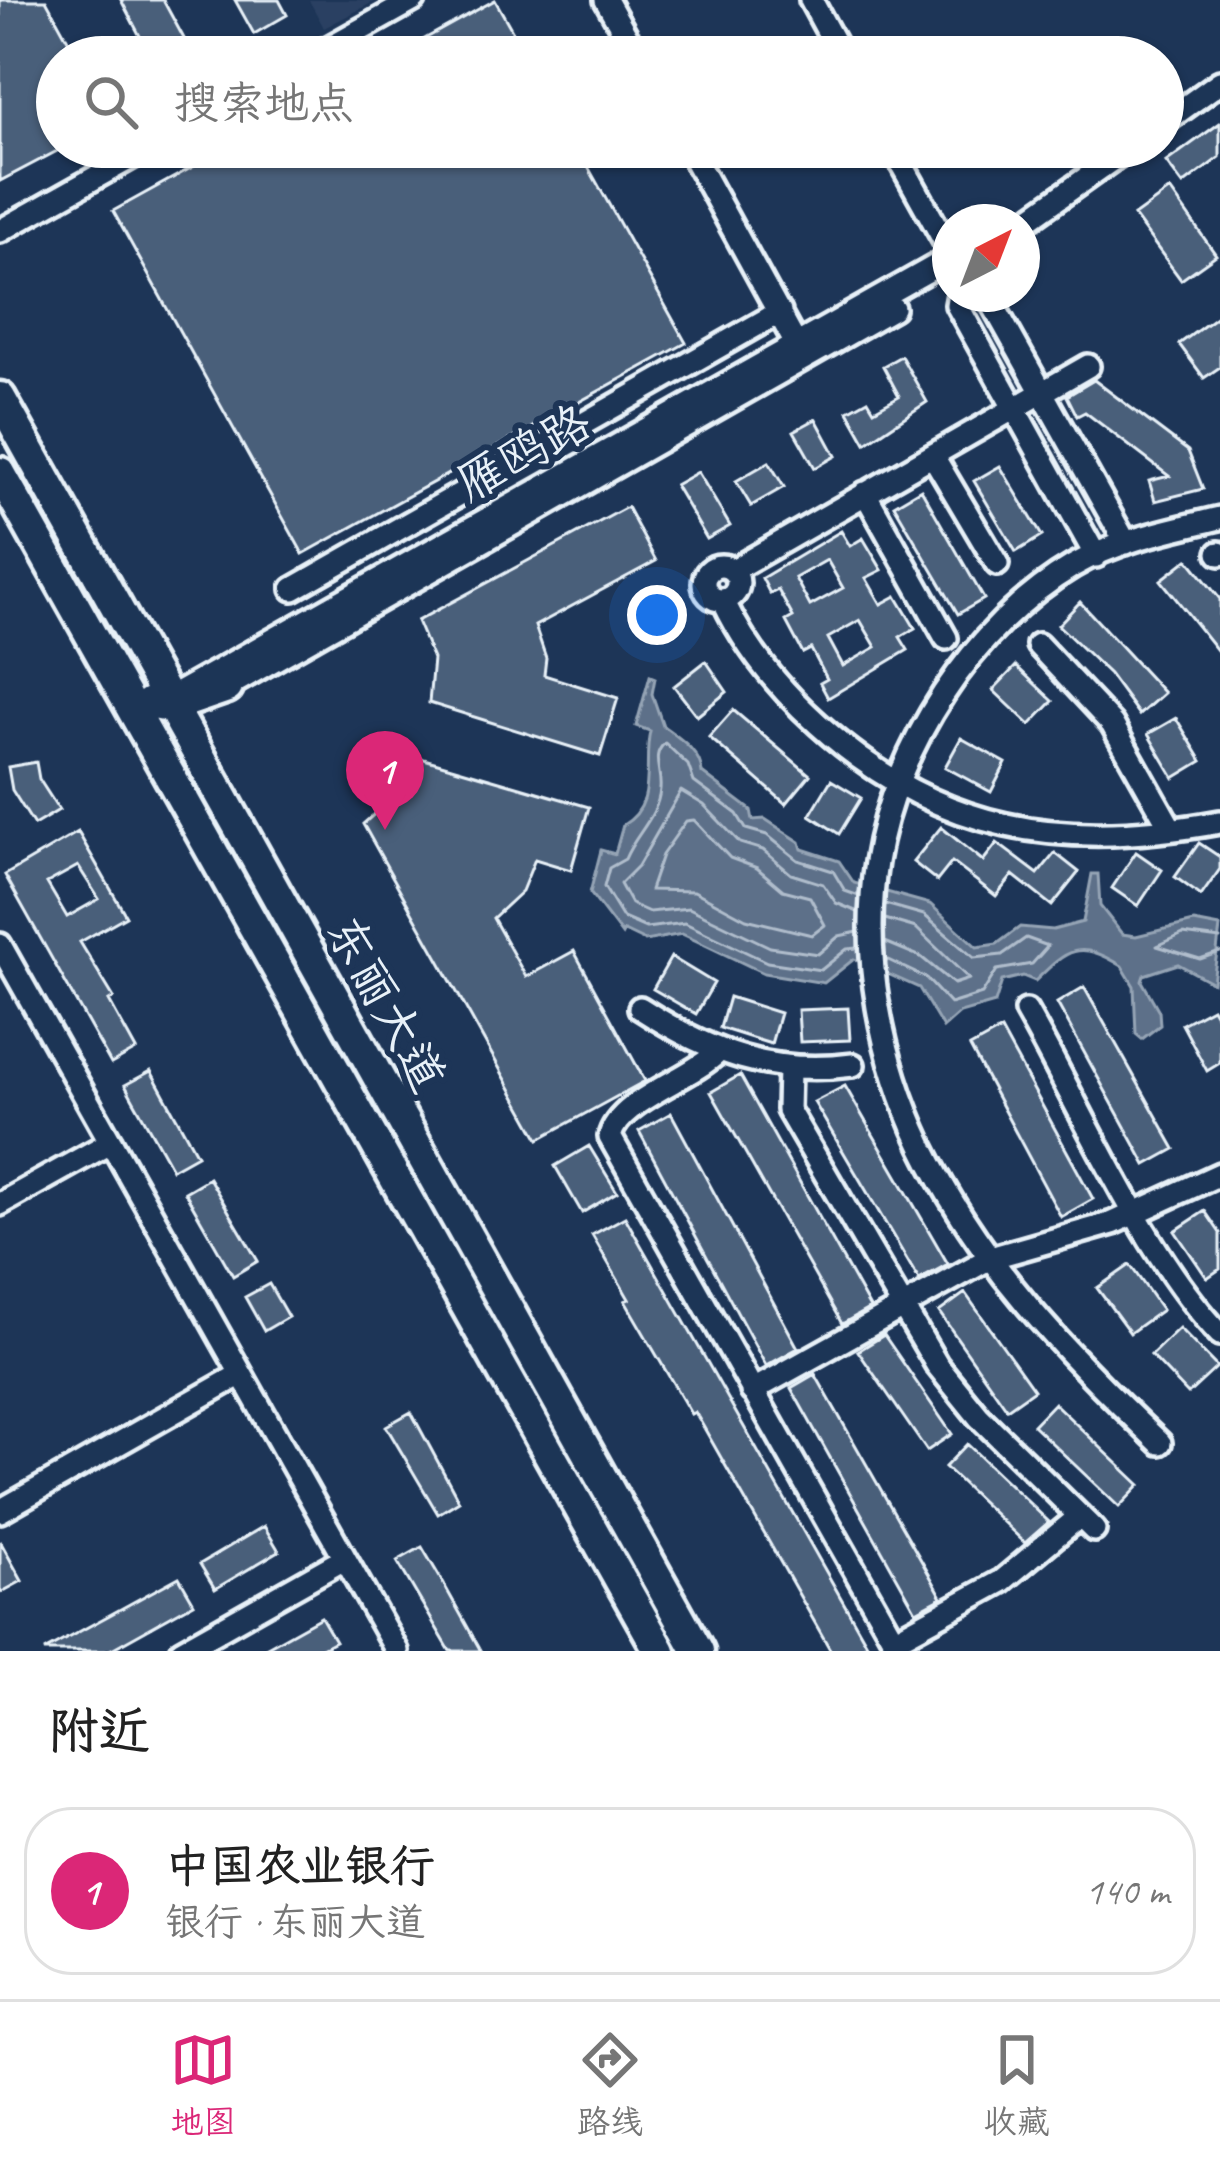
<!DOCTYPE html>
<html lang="zh">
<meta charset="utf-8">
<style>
body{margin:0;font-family:Caveat,"LXGW WenKai TC",sans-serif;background:#f6f6f6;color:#222}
.compass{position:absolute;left:932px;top:204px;width:108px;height:108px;border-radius:50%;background:#fff;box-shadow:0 3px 9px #0004;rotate:42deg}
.you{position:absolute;left:657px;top:615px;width:42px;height:42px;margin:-30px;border:9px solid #fff;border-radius:50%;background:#1a73e8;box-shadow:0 0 0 18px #1a73e833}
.badge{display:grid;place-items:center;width:78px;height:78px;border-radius:50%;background:#db2777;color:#fff;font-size:39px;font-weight:700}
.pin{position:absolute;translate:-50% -99px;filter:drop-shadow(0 3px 6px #0008)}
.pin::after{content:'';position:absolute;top:63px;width:42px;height:36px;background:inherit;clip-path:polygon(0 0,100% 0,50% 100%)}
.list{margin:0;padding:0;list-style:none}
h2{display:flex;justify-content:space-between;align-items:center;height:156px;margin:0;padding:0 48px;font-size:51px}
h2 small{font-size:39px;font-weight:400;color:#767676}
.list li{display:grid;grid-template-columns:78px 1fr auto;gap:36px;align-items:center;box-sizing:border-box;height:168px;margin:0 24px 24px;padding:0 24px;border:3px solid #e0e0e0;border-radius:48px}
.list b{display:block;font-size:45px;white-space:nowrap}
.list p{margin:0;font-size:39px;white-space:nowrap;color:#767676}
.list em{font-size:39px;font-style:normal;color:#767676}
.icon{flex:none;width:66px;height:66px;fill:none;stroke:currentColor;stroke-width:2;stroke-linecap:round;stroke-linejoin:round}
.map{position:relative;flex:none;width:1220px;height:1651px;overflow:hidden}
.search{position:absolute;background:#fff;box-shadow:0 3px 9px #0004;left:36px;right:36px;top:36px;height:132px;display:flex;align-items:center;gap:30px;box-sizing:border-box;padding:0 42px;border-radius:66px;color:#767676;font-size:45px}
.sheet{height:348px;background:#fff}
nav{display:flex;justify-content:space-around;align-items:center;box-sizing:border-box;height:168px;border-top:3px solid #e0e0e0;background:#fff;font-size:33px;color:#767676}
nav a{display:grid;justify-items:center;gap:6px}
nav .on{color:#db2777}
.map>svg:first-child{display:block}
.built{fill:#2a4162}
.water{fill:#5d7089;stroke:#95a4b5;stroke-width:3}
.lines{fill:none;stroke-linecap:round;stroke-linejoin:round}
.shore{stroke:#b0bdcc;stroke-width:3}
.building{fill:#495e7a;stroke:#e8f1f8;stroke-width:3;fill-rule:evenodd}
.minor-casing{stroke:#e8f1f8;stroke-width:30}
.highway-casing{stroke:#e8f1f8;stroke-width:39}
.minor{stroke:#1d3557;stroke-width:21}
.highway{stroke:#1d3557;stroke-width:30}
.labels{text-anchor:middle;stroke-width:12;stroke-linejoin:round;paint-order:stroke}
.street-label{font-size:48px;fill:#e8f1f8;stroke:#1d3557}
</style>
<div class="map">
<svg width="1220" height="1651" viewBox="0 0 1220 1651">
<rect width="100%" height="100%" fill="#1d3557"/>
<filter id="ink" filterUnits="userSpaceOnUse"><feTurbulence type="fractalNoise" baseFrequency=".00833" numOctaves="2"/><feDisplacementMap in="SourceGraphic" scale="24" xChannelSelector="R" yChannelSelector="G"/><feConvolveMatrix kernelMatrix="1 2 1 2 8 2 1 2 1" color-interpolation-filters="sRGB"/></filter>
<g filter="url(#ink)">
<!-- built -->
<path class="built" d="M309,0H377L324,28Z"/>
<!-- water -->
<path class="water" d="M650,676L655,678L652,694L663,726C678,737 701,751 702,773L751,810L753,820L765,819L800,842L802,849L839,861L854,883L930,904L977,947L997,944L1020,927L1053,930L1083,922L1092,874H1098L1100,906L1122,934L1136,936L1194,922L1220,927L1213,983L1178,964L1144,975L1142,981L1159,1011L1160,1025L1142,1039L1136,1034L1134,986L1122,966C1078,938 1066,951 1035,981L1023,976L1002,981L995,1003L960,1013L943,1028L919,988L854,959L824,983L764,973L682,934L645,941L624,931L622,935L590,893L601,850L615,854L623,825C659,804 642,765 650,731L636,726Z"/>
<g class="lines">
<!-- shore -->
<path class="shore" d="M694,820L730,858L757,868L783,890L810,897L825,925L812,935L746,919L694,891L650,890L662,855L686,821Z
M885,904L924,915L974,958L1002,955L1026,938L1048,946L1032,964L997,970L982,994L950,1004L926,978L886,959
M885,919L916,928L969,979L954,984L921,957L885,942
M858,932L839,936L818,954L770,947L689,908L649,912L631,904L620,884L638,866L681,791L704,805L740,843L763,850L791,874L823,884L836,903L858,912
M1220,939L1183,934L1157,946L1200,959L1220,952
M858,948L847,949L821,970L767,962L685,923L646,928L623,918L604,887L609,868L625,859C635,834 658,817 660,789C662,770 650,756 665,743L688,765L694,782L737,814L746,829L767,835L798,860L833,871L845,891L859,896"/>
</g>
<!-- building -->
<path class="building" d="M0,0H46L73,49L57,57L42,96L59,150L0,181Z
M121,0H163L194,57H151Z
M235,0H279L287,15L254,34Z
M495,0L527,57H392Z
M1220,123V157L1183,185L1166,162Z
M229,147H577L686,343L303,554L113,211Z
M1170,190L1216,255L1181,280L1134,216Z
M1220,314V367L1204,378L1179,344Z
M901,356L927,402L866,443L848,411L868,400L874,410L899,396L883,366Z
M1094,380L1188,451L1203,489L1155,501L1149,481L1169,476L1085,412L1077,416L1067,396Z
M816,419L836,456L815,468L794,431Z
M769,462L784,487L751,506L736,481Z
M1000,466L1042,536L1016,552L974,481Z
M698,472L730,526L707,539L675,485Z
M921,489L984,599L958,614L894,505Z
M627,507L656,561L535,626L546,658L544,675L618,698L600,756L429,703L433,659L417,621Z
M841,531L850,546L863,538L882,570L866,578L881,604L896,596L915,628L900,637L908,650L828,698L820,683L827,679L811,649L803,653L786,621L793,617L778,590L770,594L762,578ZM827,560L843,588L810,606L795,578ZM860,620L876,647L843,666L828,638Z
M1188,559L1220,599V654L1161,580Z
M1080,602L1164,693L1139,715L1109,674L1058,625Z
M706,661L727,692L697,716L674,686Z
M1016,666L1053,701L1030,725L993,690Z
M733,710L810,775L786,804L709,737Z
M1176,718L1202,761L1174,778L1148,734Z
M961,738L1006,763L991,792L945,767Z
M417,757L589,807L571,870L535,859L522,891L493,918L526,977L574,951L645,1081L539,1139L363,824L396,795Z
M36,762L39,779L59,810L34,825L12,790L8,767Z
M831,780L861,798L839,834L810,815Z
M941,827L983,861L997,843L1038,874L1055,853L1079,872L1052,906L1013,875L996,896L952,862L937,881L913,862Z
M78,832L126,916L80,942L114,998L109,1001L136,1050L111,1064L5,875ZM78,866L99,899L67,917L47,883Z
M1199,843L1220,857V869L1201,896L1175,877Z
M1136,852L1162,870L1138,906L1112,888Z
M671,957L714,983L696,1014L653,989Z
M1084,987L1175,1149L1146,1165L1057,1003Z
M729,997L780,1013L771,1044L720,1028Z
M848,1008L850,1040L800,1042L798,1010Z
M1212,1008L1220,1022V1063L1207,1071L1182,1024Z
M1001,1030L1093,1199L1061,1217L970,1047Z
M151,1071L197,1155L172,1169L125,1085Z
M740,1075L870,1308L842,1324L711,1092Z
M845,1086L948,1264L919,1280L814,1102Z
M671,1113L798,1348L766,1366L639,1131Z
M589,1146L617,1192L582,1213L555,1166Z
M209,1178L258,1261L233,1276L185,1192Z
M1205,1211L1220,1233V1269L1207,1278L1175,1231Z
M625,1217L867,1644L855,1651H831L695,1412L691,1414L625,1301L629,1299L592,1235Z
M1130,1265L1162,1310L1130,1333L1097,1288Z
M269,1284L288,1317L264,1331L245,1297Z
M965,1293L1034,1390L1007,1409L939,1312Z
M1179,1328L1217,1367L1188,1394L1151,1355Z
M884,1335L952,1434L927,1451L858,1351Z
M815,1374L942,1597L916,1611L791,1388Z
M1054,1403L1140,1485L1119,1507L1033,1425Z
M411,1412L459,1501L438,1514L386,1426Z
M967,1444L1049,1522L1025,1543L945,1467Z
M264,1526L279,1551L215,1589L200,1564Z
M0,1541L22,1581L0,1593Z
M422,1547L442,1581L481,1651H450L397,1561Z
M179,1577L194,1603L108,1651H44Z
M321,1617L335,1641L316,1651H260Z"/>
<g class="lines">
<!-- minor casing -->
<g class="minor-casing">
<path id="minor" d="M606,0L638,57
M811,0L842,57
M312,57L414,0
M1163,123L1220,82
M688,147L803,357
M892,147L950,251
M1022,224L1130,147
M0,231L150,147
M959,294L957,305L1096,556
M987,294L1126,543
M933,456L997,564
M865,493L946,638
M1219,553L1220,554
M704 583a17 17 0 1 1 34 0a17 17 0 1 1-34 0Z
M733,570L1088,366
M293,589L780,312
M723,600C745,647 779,689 818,724C938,833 1063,851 1220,822
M1038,645L1112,724L1171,829
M216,693L893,308
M177,694L950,258
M0,945L397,1651
M640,1008C708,1052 771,1076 853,1065
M1026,1011C1082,1109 1144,1255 1220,1334
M718,1052C691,1079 617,1101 610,1137L894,1640L1002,1581L1080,1516
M789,1069L788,1110L937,1365L979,1417L1094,1530
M0,1204L111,1142
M752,1391L990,1258L1113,1223L1220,1174
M1160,1443C1067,1355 979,1263 922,1146C881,1060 861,957 876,862C894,748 973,625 1073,566C1118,540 1170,530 1220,518
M0,1511L241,1374
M181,1651L344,1559"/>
</g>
<!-- highway casing -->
<g class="highway-casing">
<path id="highway" d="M0,398L698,1651
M0,473L660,1651
M150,703L169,707L227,687"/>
</g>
<!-- minor -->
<use href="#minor" class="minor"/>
<!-- highway -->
<use href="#highway" class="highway"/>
</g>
</g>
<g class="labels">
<!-- street labels -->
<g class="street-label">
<text transform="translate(523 452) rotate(-29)" y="17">雁鸥路</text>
<text transform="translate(387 1003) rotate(61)" y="17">东丽大道</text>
</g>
</g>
</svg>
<svg class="compass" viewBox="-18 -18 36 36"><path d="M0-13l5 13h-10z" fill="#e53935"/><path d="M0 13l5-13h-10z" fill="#767676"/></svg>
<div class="you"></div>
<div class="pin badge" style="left:385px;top:830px">1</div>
<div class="search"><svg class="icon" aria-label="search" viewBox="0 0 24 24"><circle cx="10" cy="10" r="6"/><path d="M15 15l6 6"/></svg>搜索地点</div>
</div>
<section class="sheet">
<h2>附近<small></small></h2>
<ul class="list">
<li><span class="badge">1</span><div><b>中国农业银行</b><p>银行 · 东丽大道</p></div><em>140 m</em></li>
</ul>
</section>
<nav>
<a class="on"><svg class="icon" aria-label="map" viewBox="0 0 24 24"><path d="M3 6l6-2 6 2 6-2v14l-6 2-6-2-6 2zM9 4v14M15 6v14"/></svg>地图</a>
<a><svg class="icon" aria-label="directions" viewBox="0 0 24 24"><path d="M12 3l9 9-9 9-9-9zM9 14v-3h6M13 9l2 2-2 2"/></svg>路线</a>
<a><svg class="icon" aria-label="saved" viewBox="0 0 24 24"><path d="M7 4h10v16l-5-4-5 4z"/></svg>收藏</a>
</nav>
